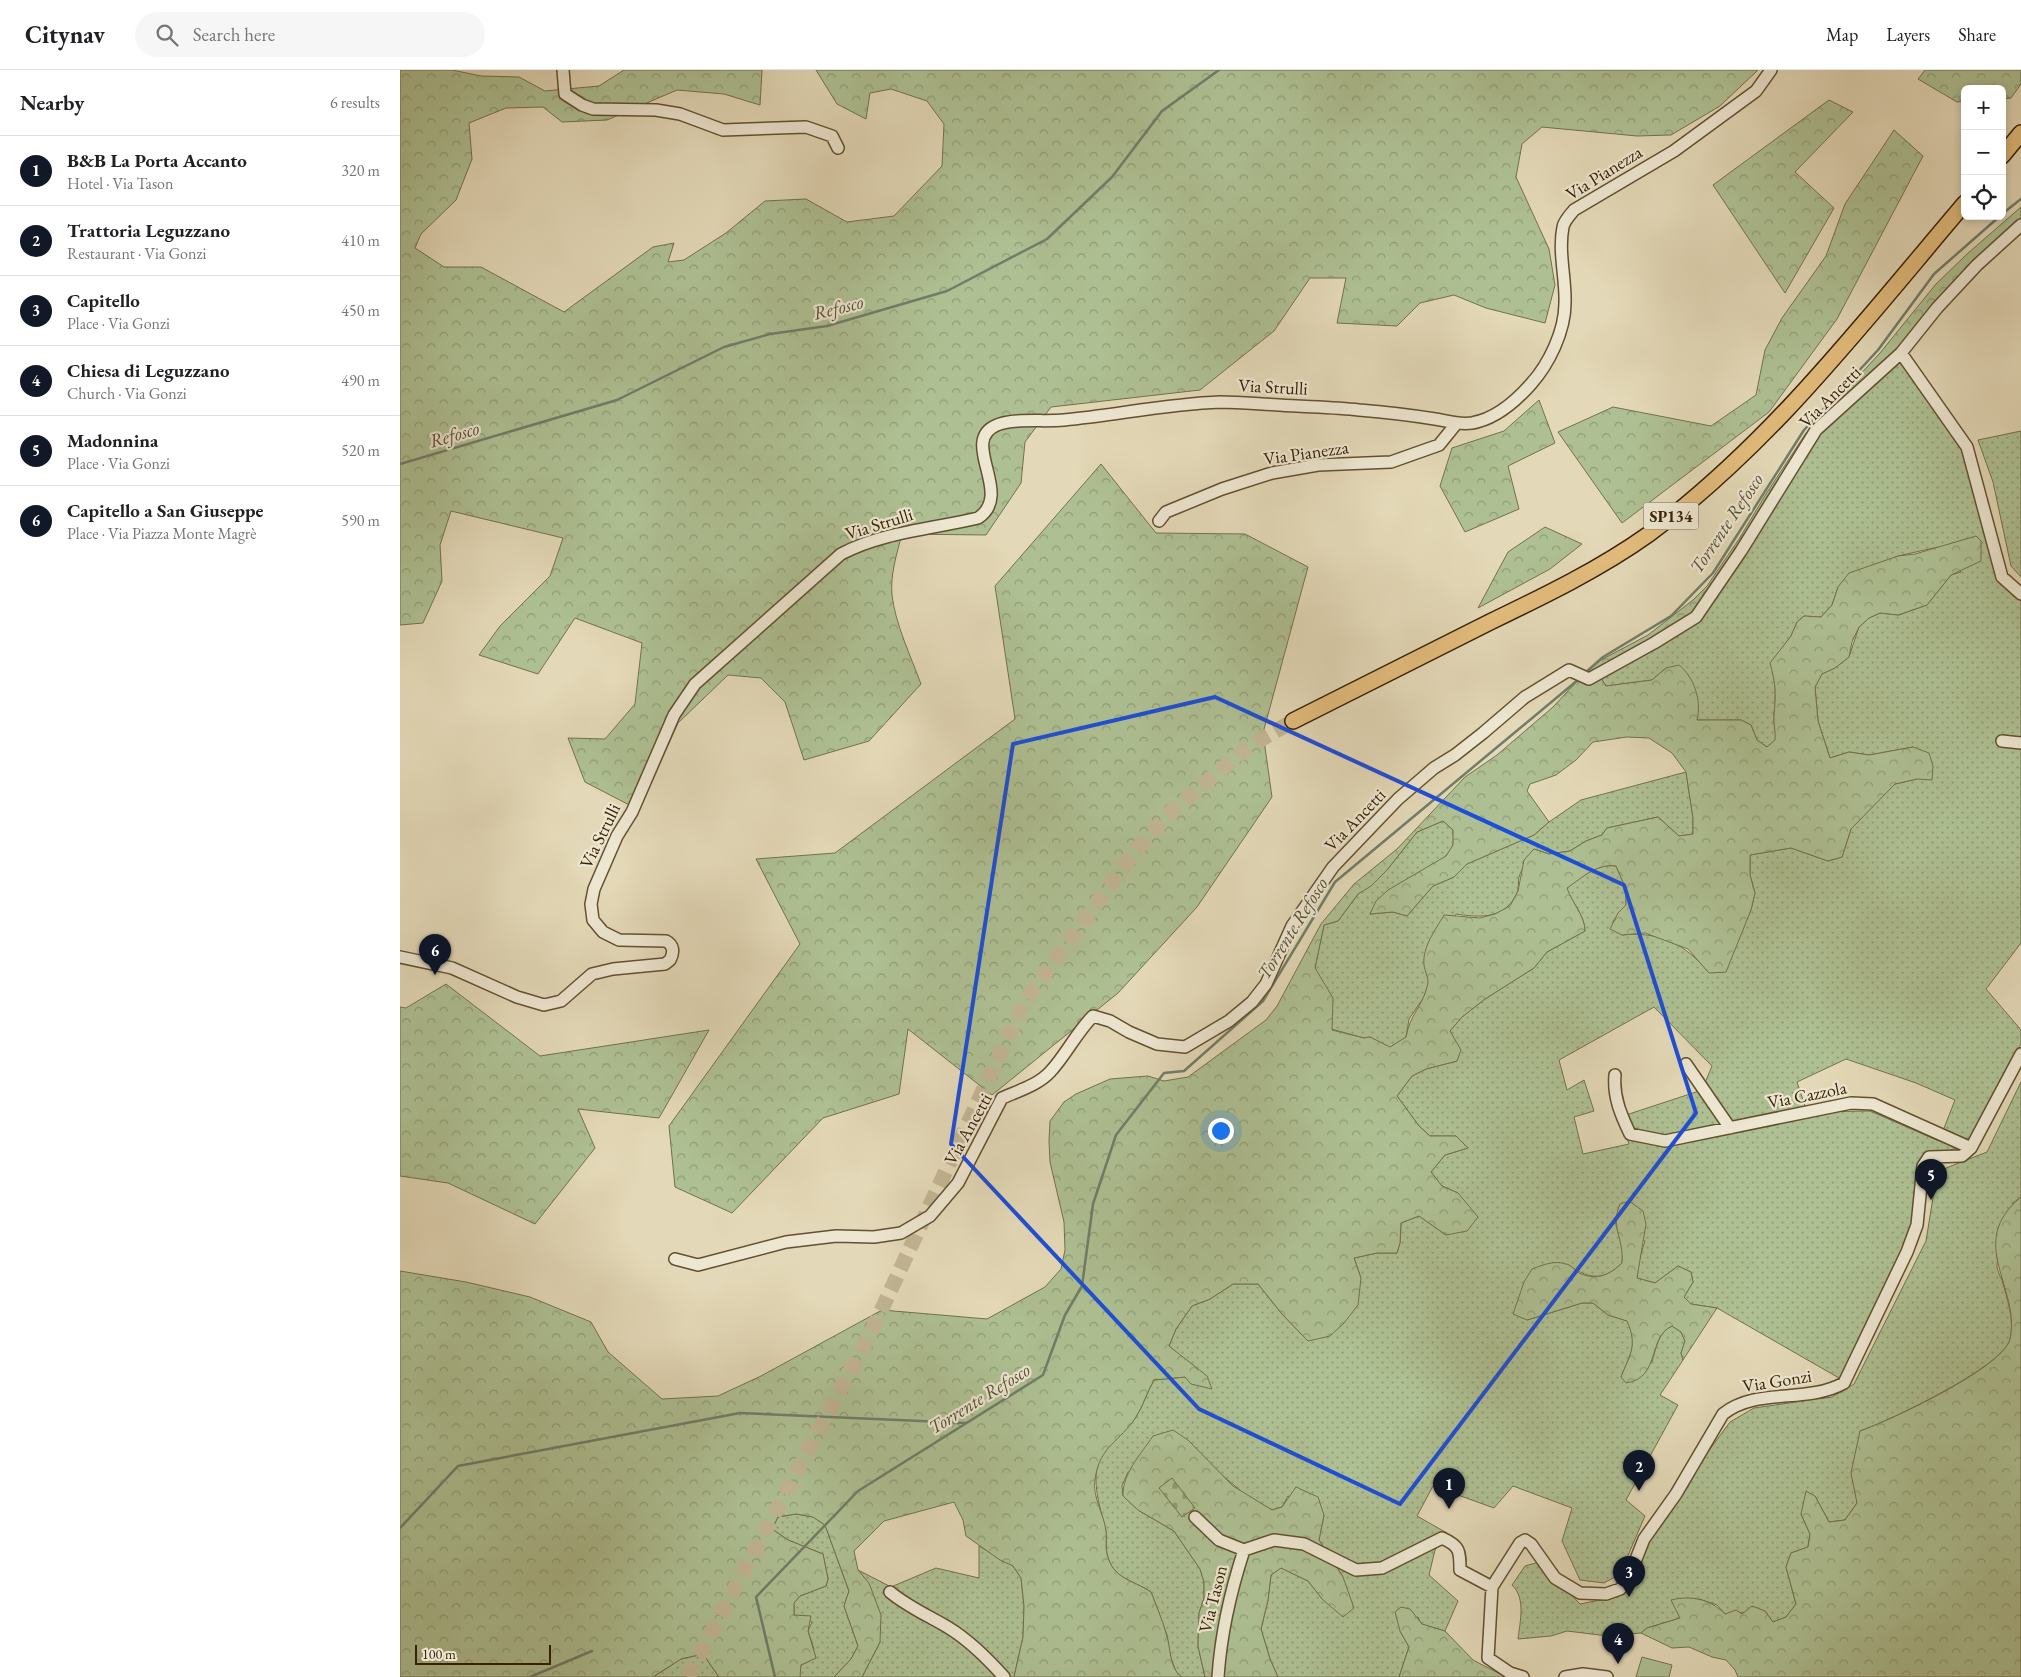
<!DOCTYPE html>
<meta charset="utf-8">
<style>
body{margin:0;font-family:"EB Garamond",serif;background:#f6f6f6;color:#202124}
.controls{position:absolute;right:15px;top:15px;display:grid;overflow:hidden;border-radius:8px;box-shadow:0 2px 8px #0003}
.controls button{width:45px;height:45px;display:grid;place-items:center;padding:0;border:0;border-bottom:1px solid #e0e0e0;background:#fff;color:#202124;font:25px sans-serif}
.scale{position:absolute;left:15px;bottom:12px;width:136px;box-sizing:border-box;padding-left:5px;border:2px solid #382204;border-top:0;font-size:14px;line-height:18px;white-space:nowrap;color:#382204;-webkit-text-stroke:4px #ede6d0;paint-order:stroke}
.you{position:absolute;left:820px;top:1060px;width:18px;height:18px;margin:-12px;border:4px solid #fff;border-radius:50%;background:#1a73e8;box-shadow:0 0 0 8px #1a73e833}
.badge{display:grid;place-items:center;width:32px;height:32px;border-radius:50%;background:#111827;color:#fff;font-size:16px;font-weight:700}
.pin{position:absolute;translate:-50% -41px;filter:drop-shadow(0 1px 2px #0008)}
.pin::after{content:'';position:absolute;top:26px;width:18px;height:15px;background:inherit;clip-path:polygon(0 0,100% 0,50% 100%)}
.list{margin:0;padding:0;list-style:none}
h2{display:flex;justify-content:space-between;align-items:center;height:65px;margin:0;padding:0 20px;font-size:21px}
h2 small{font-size:16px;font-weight:400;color:#757577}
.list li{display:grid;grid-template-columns:32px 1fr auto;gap:15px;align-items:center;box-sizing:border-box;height:70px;padding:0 20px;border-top:1px solid #e0e0e0}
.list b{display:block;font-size:19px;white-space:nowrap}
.list p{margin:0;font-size:16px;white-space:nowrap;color:#757577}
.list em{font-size:16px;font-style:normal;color:#757577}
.icon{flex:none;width:28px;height:28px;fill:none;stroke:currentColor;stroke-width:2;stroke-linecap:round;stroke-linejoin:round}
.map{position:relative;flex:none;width:1621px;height:1607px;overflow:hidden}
header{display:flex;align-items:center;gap:30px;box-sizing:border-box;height:70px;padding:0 25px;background:#fff;border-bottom:1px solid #e0e0e0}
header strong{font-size:24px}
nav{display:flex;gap:28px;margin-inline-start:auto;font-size:18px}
.search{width:350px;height:45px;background:#f6f6f6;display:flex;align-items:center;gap:12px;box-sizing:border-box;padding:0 18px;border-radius:28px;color:#757577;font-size:19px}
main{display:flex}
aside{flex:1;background:#fff}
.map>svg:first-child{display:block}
.grass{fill:url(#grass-dots);stroke:#73714c;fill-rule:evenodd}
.forest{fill:url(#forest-crowns);stroke:#73714c;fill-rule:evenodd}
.cemetery{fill:url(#cemetery-stones);stroke:#73714c}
.pitch{fill:#aec093;stroke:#73714c}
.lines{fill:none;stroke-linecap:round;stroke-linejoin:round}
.stream{stroke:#707d69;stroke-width:2.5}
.highway-tunnel{stroke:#c1b493;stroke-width:15;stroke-dasharray:15 8;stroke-linecap:butt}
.minor-casing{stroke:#635031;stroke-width:14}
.highway-casing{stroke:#382204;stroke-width:18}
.minor{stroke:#ede6d0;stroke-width:11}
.highway{stroke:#e2bc7c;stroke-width:15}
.marked{fill:none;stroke:#1d4ed8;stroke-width:4;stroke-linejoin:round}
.labels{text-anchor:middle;stroke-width:4.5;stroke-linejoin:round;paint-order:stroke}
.shield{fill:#ede6d0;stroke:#6e5d41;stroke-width:1}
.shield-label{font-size:16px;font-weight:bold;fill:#382204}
.street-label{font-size:18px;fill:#382204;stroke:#ede6d0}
.water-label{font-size:19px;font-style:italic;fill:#545036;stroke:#ede6d0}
</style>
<header>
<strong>Citynav</strong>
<div class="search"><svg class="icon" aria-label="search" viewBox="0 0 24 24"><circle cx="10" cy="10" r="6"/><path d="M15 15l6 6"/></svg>Search here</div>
<nav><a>Map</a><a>Layers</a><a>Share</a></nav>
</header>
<main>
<aside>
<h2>Nearby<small>6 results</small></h2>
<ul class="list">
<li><span class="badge">1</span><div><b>B&amp;B La Porta Accanto</b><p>Hotel · Via Tason</p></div><em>320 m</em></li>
<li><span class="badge">2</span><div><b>Trattoria Leguzzano</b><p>Restaurant · Via Gonzi</p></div><em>410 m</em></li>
<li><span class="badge">3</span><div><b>Capitello</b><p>Place · Via Gonzi</p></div><em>450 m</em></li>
<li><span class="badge">4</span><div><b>Chiesa di Leguzzano</b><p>Church · Via Gonzi</p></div><em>490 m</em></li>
<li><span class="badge">5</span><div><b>Madonnina</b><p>Place · Via Gonzi</p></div><em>520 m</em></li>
<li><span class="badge">6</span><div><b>Capitello a San Giuseppe</b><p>Place · Via Piazza Monte Magrè</p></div><em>590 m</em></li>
</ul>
</aside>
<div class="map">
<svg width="1621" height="1607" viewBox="0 0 1621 1607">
<defs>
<pattern id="grass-dots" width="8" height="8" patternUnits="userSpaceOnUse" patternTransform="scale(1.25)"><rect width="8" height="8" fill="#aec093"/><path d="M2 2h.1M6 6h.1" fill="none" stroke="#8f9c76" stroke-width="1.8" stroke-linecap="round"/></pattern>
<pattern id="forest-crowns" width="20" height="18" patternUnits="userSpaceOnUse" patternTransform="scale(1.25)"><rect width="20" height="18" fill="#aec093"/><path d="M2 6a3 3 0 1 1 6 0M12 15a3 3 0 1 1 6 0" fill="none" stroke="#8f9c76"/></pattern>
<pattern id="cemetery-stones" width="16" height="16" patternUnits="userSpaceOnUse" patternTransform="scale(1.25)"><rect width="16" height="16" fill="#aec093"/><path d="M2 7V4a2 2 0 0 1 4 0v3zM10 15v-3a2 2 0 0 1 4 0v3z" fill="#8f9c76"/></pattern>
</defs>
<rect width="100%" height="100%" fill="#e3d8b7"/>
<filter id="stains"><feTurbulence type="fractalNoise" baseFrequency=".004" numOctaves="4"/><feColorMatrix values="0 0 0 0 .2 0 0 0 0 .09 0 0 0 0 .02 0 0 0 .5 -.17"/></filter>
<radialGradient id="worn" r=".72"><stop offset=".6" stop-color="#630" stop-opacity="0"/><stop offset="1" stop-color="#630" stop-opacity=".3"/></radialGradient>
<!-- grass -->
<path class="grass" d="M1502,280L1558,364L1598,501L1621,525V873L1586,919L1621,960V974L1570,1074L1531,1086L1513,1170L1442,1307L1439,1308L1317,1238L1291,1234L1284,1227L1293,1212L1291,1202L1278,1196L1255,1213L1237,1208L1239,1190L1245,1171L1214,1148L1223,1180L1222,1193C1203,1212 1188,1209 1167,1194L1127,1250L1182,1233H1193L1208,1245L1228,1251C1238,1277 1230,1284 1221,1307L1252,1292C1256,1279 1258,1262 1272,1256L1281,1262L1285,1271L1281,1283L1283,1290L1260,1325L1278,1335L1226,1430L1245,1446L1220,1504L1204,1513L1180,1510L1162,1471L1172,1438L1113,1416L1094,1438L1033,1416L1017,1446L1047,1463L1035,1480L1029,1505L1058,1531L1045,1561L1021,1554L1018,1547L1000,1561L1009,1577L999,1607H878L870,1589L861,1559L868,1530L871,1505L881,1498L908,1511L923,1530L943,1507L919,1470L924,1445L888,1426L882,1437L872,1440L848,1427L816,1400L728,1402L722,1416L723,1426L738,1440L774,1461L800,1499L804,1512V1528L799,1543L798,1576L805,1607H782L777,1604L770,1586L767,1565L751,1522C731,1509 713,1509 707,1484C705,1475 708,1466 705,1457C698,1430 687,1398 709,1374C718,1365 729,1358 736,1347C743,1336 747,1322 754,1310L785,1307L783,1288L769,1276L776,1259L792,1236L810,1229L833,1214H858L882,1244L908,1271L961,1208L954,1188L977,1183H997L1000,1172L1001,1153L1019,1146L1046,1165L1058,1123L1042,1116L1031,1102L1045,1085L1068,1078L1056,1066H1030L1019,1056L997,1026L1012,1006L1026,999L1057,991L1060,980L1050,961L1062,947L1085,929L1134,898L1147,882L1185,861C1185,846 1172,832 1166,818C1181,808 1197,793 1216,796L1226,819V835L1213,851L1222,865C1259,861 1286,874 1309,903L1343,856L1351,840L1355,823L1350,805V785L1391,778L1428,791L1442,787L1451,759L1463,746L1495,714L1517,709L1513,677L1469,685L1449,682L1430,688L1418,651L1415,617L1422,604L1435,598L1449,587L1459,557L1469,548L1480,543L1499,545L1527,535L1551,505L1561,502L1538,477L1498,486L1438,517L1432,535L1421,547L1404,546L1397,552L1391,566L1371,593C1376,615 1376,623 1374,645C1373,653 1376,661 1376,670L1367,677L1357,670L1351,655L1341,650H1297L1266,598L1252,610L1206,616L1200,607L1291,549L1409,368ZM1254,937L1312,996L1302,1020L1220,1047L1229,1074L1183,1084L1174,1047L1194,1041L1184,1010L1167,1020L1159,990ZM1446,989L1516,1013L1555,1030L1539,1071L1470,1041L1407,1042L1397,1012Z
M1621,361V507L1611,496L1593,412L1578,370Z
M1286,702L1293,748V764L1279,766L1258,747L1207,758L1202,765L1186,771L1170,781L1149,784L1134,779C1129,788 1122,798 1119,807C1118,812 1119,818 1117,823C1105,849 1081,848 1056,844L1024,893L1029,912L1024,927L1009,949L1006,967L990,978L970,967L964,968L931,959L915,898L924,855L938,851L958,824L987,800L1017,762L1043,751L1053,760C1053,764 1054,771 1053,775C1045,800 988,806 970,844L993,842L1007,846L1033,816L1054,807L1067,794L1134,765L1149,752L1181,730Z
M1621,1012V1127L1613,1133C1610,1146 1597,1185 1597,1196C1597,1200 1600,1206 1602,1210C1607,1229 1615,1250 1610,1270C1602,1297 1489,1351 1460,1361L1457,1433L1445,1450L1429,1452L1415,1426L1401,1444L1410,1464L1408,1477L1391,1483L1386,1497L1396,1534L1386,1547L1373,1552L1365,1541L1325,1544L1317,1535L1299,1529L1280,1548L1247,1558L1241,1563L1208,1566L1167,1561L1151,1566L1118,1569C1120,1552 1126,1528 1112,1515L1125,1496L1139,1492L1180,1534L1200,1530L1233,1515L1254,1455L1330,1352L1354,1338L1432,1327L1454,1314L1526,1171L1535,1115L1546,1098L1587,1082Z
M396,1444L413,1447L425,1455L449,1521L444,1536L458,1576L451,1589L434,1607H400L399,1605L401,1595L410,1591L414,1579L408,1561L412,1552L394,1545V1533L400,1526L426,1516L428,1509L423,1484L388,1470L372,1459L378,1447Z
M579,1476L613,1496L621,1508L624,1536L623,1567L614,1607H462L480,1572L458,1500L491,1517L536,1498L579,1508Z
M303,1584L319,1607H253L281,1589Z"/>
<!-- forest -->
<path class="forest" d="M0,0H52L81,6L119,7L145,21L199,16L224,0H362L360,35L324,24L277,20L207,50L162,52L143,37L106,38L69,53L72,89L56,130L21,164L15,178L44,197H81L164,242L253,177L274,173L268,192L284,190L326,163L365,131L406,129L447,152L494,146L542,96L544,54L527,31L491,19L470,23L466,49L437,34L416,0H1358L1320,36L1271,65L1237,66L1142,57L1122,74L1116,107L1149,179L1155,215L1145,253L1086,238L1054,225L1020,233L997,256L937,253L946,208H910L874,261L800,320L651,337L625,372L621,413L586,465L502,464C497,483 490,505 492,525C495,553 511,587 521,614L469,671L404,690L385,632L361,608L328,605L278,653L239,740L185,712L168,668L205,669L235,634L242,573L175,548L138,604L79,585L100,556L150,506L163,468L51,441L40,475L42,511L23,553L0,555Z
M1525,0H1621V14L1611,28L1602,29V19H1565V31L1557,32L1518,9Z
M1429,30L1453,42L1395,102L1434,138L1385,223L1313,115Z
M1494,60L1523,86L1437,249L1369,342L1222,453L1158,362L1213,337L1311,356L1356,325L1365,280L1382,248L1426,186L1445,134Z
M1621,137V154L1508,271L1409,368L1301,537L1200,607L1206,616L1252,610L1266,598L1279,595C1294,607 1302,631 1297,650H1341L1351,655L1357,670L1367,677L1375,670C1376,661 1373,653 1374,645C1376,623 1376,615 1370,593L1391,566L1397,552L1404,546L1421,547L1432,535L1438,517L1449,503L1498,486L1515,484L1576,466L1581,471V491L1551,505L1527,535L1498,545L1480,543L1469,548L1459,557L1452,572L1449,587L1435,598L1422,604L1415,617L1418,651L1430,688L1449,682L1469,685L1513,677L1529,683L1533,696L1532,710L1517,709L1495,714L1451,759L1442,787L1428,791L1391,778L1350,785V805L1355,823L1351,840L1326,902L1309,903L1288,879L1245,863L1222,865L1210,859L1218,843L1226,835V819L1216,796C1197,793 1182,808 1167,818C1172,833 1185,846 1185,861L1147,882L1134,898L1085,929L1062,947L1050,961L1061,980L1057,991L1026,999L1012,1006L997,1026L1019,1056L1030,1066H1056L1068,1078L1045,1085L1031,1102L1042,1116L1058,1123L1078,1147L1067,1161L1046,1165L1019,1146L1001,1153L1000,1173L997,1183H977L954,1188L961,1208L958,1235L944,1253L930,1266L908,1271L882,1244L858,1214H833L810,1229L792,1236L776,1259L769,1276L807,1306L812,1319L791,1314L785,1307L754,1310C747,1322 743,1336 736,1347C720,1372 700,1375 695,1409C692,1427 704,1444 706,1461C707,1468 705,1477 707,1484C713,1509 731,1509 751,1522C756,1535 762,1549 766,1563C771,1577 769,1599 782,1607H614L623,1567L624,1536L621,1508L613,1496L600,1490L566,1466L563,1450L554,1432L484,1451L454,1481L458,1500L469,1513L481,1545L480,1572L462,1607H434L451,1589L458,1576L444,1536L449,1521L425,1455L413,1447L396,1444L378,1447L372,1459L388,1470L423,1484L428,1509L426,1516L400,1526L394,1533V1545L411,1546L408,1561L416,1588L401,1595L400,1607H319L303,1584L281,1589L253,1607H0V1201L66,1212L130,1227L191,1252L208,1282L262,1329L318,1326L361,1306L482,1240L587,1249L645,1217L661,1199L665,1180L664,1152L650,1092L649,1071L650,1051L664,1032L676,1024L710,1009L748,1006L764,1011L788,1007L866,950L877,936L921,854L954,814L997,779L1065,707L1097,685L1153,637L1181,607L1201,590L1248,565L1293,530L1307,516L1339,469L1366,424L1406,363L1480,283L1536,214L1567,184ZM1227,667L1249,668L1272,683L1286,702L1293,748V764L1279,766L1258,747L1207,758L1202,765L1186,771L1170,781L1149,784L1134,779L1124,790L1118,821L1110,836L1095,844L1080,848L1044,845C1036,859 1022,877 1024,895C1025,903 1030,909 1027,917C1022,937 1010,944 1006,967L990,977L970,967L964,968L932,960L933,928L915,898L924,855L938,851L958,824L971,816L987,800L1017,762L1043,751L1053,760V775L1046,786L988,820L976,831L970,844L993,842L1007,846L1033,816L1054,807L1067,794L1134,765L1149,752L1127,721L1130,714L1156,705L1176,690L1193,672Z
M1139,330L1155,373L1108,396L1119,439L1065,462L1040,416L1052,378L1104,361Z
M701,394L756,463L845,464L908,497L863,663L872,727L797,837L718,923L592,1025L508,959L499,1024L423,1048L332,1143L275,1117L269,1056L400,874L356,789L435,783L615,649L595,516Z
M1145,457L1182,474L1150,499L1078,538L1108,482Z
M46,914L140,986L309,960L259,1048L178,1039L195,1078L135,1154L48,1113L0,1106V937L6,938Z
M1621,1127V1607H1338L1335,1600L1326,1590L1312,1587L1289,1577L1272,1578L1241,1563L1247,1558L1280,1548L1271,1530C1291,1525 1310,1529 1325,1544L1336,1540L1342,1544L1352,1536L1365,1541L1373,1552L1386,1547L1396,1534L1386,1497L1391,1483L1408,1477L1410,1464L1401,1444L1406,1421L1415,1426L1429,1452L1445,1450L1457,1433L1451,1403L1460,1361C1489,1351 1603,1298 1610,1269C1621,1217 1565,1173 1621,1127Z
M1229,1131L1243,1141L1246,1154L1237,1208L1255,1213L1278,1196L1291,1202L1293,1212L1284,1227L1291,1234L1317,1238L1283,1290L1281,1283L1285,1271L1281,1262L1272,1256C1247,1267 1261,1308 1226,1313L1221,1307C1230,1284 1238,1276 1227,1251L1208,1245L1193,1233H1182L1127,1250L1113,1244L1124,1212L1132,1199C1143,1195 1154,1190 1166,1194C1171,1195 1175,1200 1179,1203C1196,1211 1210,1205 1222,1193C1224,1168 1210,1157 1220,1134Z
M773,1360L788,1370L833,1416L872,1440L882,1437L896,1417L918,1427L924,1445L919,1470L943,1507L954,1538L943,1547L923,1530L908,1511L881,1498L871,1505L868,1530L861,1559L870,1589L878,1607H805L798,1576L799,1543L804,1528V1512L800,1499L774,1461L738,1440L723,1426C722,1404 741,1384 753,1366Z
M1001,1537L1010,1539L1022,1554L1045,1561L1073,1590L1100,1604L1108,1603L1116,1607H999L1009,1577L1000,1561L995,1542Z"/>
<!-- cemetery -->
<path class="cemetery" d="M772,1408L795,1438L782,1447L759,1418Z"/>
<!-- pitch -->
<path class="pitch" d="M1242,1587L1272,1595L1269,1607H1236Z"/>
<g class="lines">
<!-- stream -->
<path class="stream" d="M1602,144L1621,129
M0,394L217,330L324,277L370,264L427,256L547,221L647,169L712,107L762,41L819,0
M1185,603L1203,587L1271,546L1313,503L1404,360L1478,280L1534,204L1600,146
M0,1458L58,1396L340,1343L566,1353
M130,1607L192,1581
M375,1607L356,1527L458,1421L643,1305L665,1245L682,1216L693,1134L716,1065L764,1003L784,1001L863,931L935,812L1179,609"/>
<!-- highway-tunnel -->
<path class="highway-tunnel" d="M288,1607L474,1256L624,932L736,780L772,741L848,677L893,651"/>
<!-- minor casing -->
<g class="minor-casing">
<path id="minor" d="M163,0L165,24L182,35L193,39L256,40L280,44L323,60L406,57L432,66L438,78
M1501,283L1567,377L1602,507L1621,524
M759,451L766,442L822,419L872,403L918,395L991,392L1039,375L1056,354
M1602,671L1621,673
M0,887L52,898L117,927L144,935L161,931L192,904L213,899L265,894L270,890C274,883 274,875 266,871L219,870L203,862L193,850L191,834L194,819L217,766L232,742L274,645L295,614L441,484C483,462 532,459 578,448C615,424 558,371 597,355C616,348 643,352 664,350C716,345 767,334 820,332C839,332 859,334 879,335C906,337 933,337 959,340C984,342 1010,345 1035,349C1048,351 1058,355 1072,353C1096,349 1116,331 1131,314C1149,294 1165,261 1165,233C1166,209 1158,182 1163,157C1164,151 1170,145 1174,140L1274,81L1356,21L1371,0
M1286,994L1330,1058
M1215,1005C1213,1027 1221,1045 1230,1064L1265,1071L1451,1033L1473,1034L1571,1078
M275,1189L298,1195L386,1172L436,1166L474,1167L501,1163L530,1146L558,1113L602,1028C618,1021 638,1015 650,1002C666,985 676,963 693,946L710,951L729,962L757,974L785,977L829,951L852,932L866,914L892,856L933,797L998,729L1034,698L1055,685L1083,663L1125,627L1169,600L1189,609L1254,573L1296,547L1341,481L1416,360L1501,283L1537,238L1577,195L1621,155
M795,1447L819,1470L844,1480
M490,1522C508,1537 529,1546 549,1558C570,1571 588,1589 604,1607
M818,1607C821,1562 830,1523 844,1480L874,1470L904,1474L956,1500L982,1498L1042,1468C1060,1476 1060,1481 1060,1500L1092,1517
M1123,1607L1110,1603L1088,1588L1092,1517L1120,1473L1125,1470L1131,1474L1155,1508L1180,1523L1206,1524L1220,1519L1227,1512L1244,1469L1276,1424L1323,1344C1357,1317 1406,1334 1444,1313L1507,1182L1517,1155L1523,1096L1529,1087L1562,1086L1571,1078L1621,984
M1165,1607L1183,1604L1207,1607"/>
</g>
<!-- highway casing -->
<g class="highway-casing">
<path id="highway" d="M1602,86L1621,63
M893,651C958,618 1024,585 1090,552C1144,526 1200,499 1249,464C1372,373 1466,249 1565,133"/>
</g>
<!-- minor -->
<use href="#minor" class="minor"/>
<!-- highway -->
<use href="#highway" class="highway"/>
</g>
<!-- marked area -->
<path class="marked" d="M815,627L1224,815L1296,1043L1000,1434L799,1339L551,1074L613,674Z"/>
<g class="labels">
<!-- shield labels -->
<rect class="shield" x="1243.5" y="432.5" width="55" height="27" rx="4"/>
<g class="shield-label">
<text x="1271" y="452">SP134</text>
</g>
<!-- street labels -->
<g class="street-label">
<text transform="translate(1204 103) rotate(-32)" y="6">Via Pianezza</text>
<text transform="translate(873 317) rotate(3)" y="6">Via Strulli</text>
<text transform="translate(1430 327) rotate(-45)" y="6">Via Ancetti</text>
<text transform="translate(906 383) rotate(-8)" y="6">Via Pianezza</text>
<text transform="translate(479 454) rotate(-17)" y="6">Via Strulli</text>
<text transform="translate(955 750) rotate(-46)" y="6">Via Ancetti</text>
<text transform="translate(200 766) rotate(-64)" y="6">Via Strulli</text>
<text transform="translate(1407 1025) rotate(-11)" y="6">Via Cazzola</text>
<text transform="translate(568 1059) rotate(-61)" y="6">Via Ancetti</text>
<text transform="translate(1377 1311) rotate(-9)" y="6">Via Gonzi</text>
<text transform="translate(813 1529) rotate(-76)" y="6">Via Tason</text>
</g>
<!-- water labels -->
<g class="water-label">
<text transform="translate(438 237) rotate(-14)" y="7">Refosco</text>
<text transform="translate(54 364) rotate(-16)" y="7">Refosco</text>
<text transform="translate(1326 453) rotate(-56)" y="7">Torrente Refosco</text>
<text transform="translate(892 858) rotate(-58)" y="7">Torrente Refosco</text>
<text transform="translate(579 1328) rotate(-32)" y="7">Torrente Refosco</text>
</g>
</g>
<rect width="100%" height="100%" filter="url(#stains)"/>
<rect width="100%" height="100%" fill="url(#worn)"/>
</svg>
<div class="controls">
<button>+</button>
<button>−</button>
<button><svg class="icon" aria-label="locate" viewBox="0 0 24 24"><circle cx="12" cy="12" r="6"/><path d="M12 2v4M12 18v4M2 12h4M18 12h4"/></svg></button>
</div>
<div class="scale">100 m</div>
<div class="you"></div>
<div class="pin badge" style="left:1049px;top:1439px">1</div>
<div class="pin badge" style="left:1239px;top:1421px">2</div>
<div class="pin badge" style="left:1229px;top:1527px">3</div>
<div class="pin badge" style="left:1218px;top:1594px">4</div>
<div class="pin badge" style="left:1531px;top:1130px">5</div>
<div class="pin badge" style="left:35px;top:905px">6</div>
</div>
</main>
